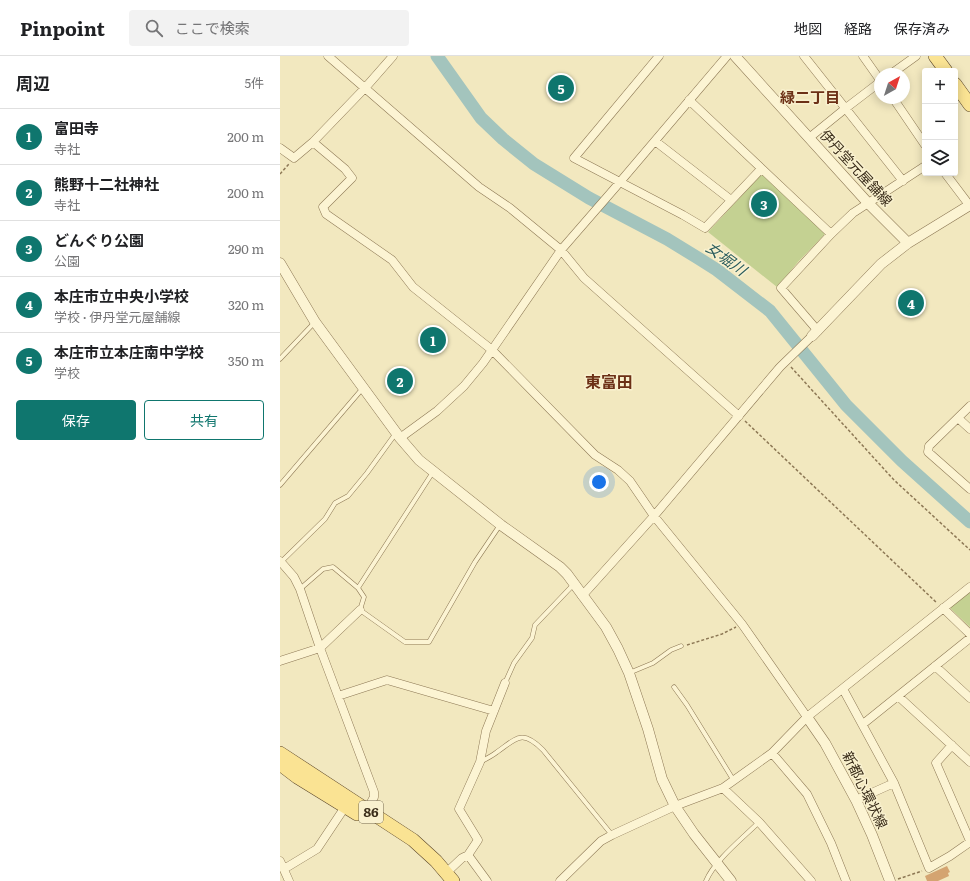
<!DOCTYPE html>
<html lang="ja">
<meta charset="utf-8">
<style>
body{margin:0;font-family:Literata,"Noto Sans JP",serif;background:#f2f2f2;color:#202124}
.controls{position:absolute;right:12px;top:12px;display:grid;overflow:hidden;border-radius:4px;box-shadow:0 2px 10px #0003}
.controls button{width:36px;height:36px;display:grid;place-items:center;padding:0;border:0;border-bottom:1px solid #e0e0e0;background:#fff;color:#202124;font:20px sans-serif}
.compass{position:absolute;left:594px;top:12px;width:36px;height:36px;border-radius:50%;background:#fff;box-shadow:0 2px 10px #0003;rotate:39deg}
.you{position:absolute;left:319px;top:426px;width:14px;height:14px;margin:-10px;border:3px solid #fff;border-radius:50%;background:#1a73e8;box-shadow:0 0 0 6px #1a73e833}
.badge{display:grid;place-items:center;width:26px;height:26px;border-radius:50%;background:#0f766e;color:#fff;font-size:13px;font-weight:700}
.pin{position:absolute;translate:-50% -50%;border:2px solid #fff;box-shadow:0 1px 4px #0006}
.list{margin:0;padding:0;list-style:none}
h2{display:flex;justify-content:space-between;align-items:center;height:52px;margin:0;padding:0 16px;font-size:17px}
h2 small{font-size:13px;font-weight:400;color:#757577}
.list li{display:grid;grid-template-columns:26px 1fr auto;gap:12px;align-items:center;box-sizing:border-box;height:56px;padding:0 16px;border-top:1px solid #e0e0e0}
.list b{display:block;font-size:15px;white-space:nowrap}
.list p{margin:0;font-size:13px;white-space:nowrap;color:#757577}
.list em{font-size:13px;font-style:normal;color:#757577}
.actions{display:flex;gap:8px;padding:12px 16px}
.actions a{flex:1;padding:9px 0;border:1px solid #0f766e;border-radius:4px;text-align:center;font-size:14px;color:#0f766e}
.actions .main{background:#0f766e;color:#fff}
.icon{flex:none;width:22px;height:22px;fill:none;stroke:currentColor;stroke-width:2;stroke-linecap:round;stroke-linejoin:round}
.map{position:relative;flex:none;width:690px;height:825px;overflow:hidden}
header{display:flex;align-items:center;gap:24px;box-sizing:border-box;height:56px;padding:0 20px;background:#fff;border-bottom:1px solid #e0e0e0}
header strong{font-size:19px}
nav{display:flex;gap:22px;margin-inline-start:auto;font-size:14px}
.search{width:280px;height:36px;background:#f2f2f2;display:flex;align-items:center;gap:10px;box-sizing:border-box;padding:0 14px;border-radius:4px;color:#757577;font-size:15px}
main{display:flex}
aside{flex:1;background:#fff}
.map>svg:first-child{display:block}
.green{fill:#c4d192}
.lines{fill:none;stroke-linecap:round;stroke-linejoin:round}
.river{stroke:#a3c4bd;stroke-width:13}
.building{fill:#d4a471}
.service-casing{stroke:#8d7855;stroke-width:5}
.minor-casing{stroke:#8d7855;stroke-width:9}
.tertiary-casing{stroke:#8d7855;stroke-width:11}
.primary-casing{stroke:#5a452a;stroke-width:14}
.path{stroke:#8d7855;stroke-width:1.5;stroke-dasharray:3 2;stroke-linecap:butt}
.service{stroke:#fcf4d3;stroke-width:4}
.minor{stroke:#fcf4d3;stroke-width:8}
.tertiary{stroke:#fcf4d3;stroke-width:10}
.primary{stroke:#fae393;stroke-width:13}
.labels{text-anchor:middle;stroke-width:3;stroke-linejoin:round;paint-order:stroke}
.shield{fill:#f9f1cf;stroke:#746851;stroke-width:1}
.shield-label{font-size:13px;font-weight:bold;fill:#3b2e1b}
.street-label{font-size:14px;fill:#3b2e1b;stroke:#f9f1cf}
.neighbourhood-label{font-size:15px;font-weight:bold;fill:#6c3016;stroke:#f9f1cf}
.water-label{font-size:15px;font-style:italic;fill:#295b5c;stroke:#f9f1cf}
.quarter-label{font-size:16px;font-weight:bold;fill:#6c3016;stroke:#f9f1cf}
</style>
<header>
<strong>Pinpoint</strong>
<div class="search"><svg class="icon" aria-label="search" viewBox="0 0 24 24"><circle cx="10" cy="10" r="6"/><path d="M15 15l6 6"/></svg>ここで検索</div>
<nav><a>地図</a><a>経路</a><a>保存済み</a></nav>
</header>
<main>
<aside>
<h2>周辺<small>5件</small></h2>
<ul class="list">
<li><span class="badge">1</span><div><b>富田寺</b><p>寺社</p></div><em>200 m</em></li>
<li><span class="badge">2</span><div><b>熊野十二社神社</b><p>寺社</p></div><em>200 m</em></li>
<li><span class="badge">3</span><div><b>どんぐり公園</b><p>公園</p></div><em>290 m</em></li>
<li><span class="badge">4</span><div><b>本庄市立中央小学校</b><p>学校 · 伊丹堂元屋舗線</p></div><em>320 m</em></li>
<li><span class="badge">5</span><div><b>本庄市立本庄南中学校</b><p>学校</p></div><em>350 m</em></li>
</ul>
<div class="actions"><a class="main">保存</a><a>共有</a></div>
</aside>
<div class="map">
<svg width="690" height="825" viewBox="0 0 690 825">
<rect width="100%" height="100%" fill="#f2e8bf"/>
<!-- green -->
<path class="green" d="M483,119L545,176V178L518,206L497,231L428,176L480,120Z
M690,535V571L671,553L670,550Z"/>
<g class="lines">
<!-- river -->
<path class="river" d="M157,0L201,62L223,83L254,108L309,142L387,183L418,202L437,214L490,255L566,349L622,405L690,466"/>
</g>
<!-- building -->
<path class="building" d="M667,810L670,816L668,817L669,820L658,825H647L645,820Z"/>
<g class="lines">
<!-- service casing -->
<g class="service-casing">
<path id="service" d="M0,303L35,266
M153,416L78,532L84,541L80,554L125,586H149L195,506L220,469
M0,429L83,332
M1,506L45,463L55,447L68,440L87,417L116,377
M20,533L43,513L53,511L78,532
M349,617L373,607L391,594L401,590
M225,627L234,607L252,582L255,569L294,528
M394,631L407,649L454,725
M200,706C206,703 212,700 217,696C237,682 242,673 263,694L332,779
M426,825C434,805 463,782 479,766"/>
</g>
<!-- minor casing -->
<g class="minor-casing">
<path id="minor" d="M48,0L199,131L230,152L281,194L304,222L459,360
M379,0L294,102L403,159L425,172L481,113
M524,0L623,125
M583,0L600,24
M611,18L636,0
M613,42L645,89
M409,44L551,178
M529,82L566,52L600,26
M375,85L451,144
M33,86L85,32L113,0
M0,92L14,102L33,86L65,113L72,122L43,151L46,158L112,204L133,231L212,294L315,399L338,414L350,425L374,460L462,568L527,661
M665,117L690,150
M538,275L501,232L551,178L573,157L645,110
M690,350L649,390L648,396L690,433
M678,362L690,373
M120,382L157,355L184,330L203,307L281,194L334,133L447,0
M0,505L14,521L20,533L40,592L94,736V741L87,754
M302,540L374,460L500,311L532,280
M663,552L690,578
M0,605L40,592L80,554
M655,610L690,642
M563,633L614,727L649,812L670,800L690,786
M58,640L107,624L214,655
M618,640L690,706
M583,668L690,582
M672,689L656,707L690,785
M492,697L527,738L551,787L566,825
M443,732L479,766L531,825
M576,744L614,727
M188,799L207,825
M0,805L9,825
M4,813L37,793L65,751
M166,817L182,802L188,799L198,784L179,753L200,706L206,675L225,627
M280,825L321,785L332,779L395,750L443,732L492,697L527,661L690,531"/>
</g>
<!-- tertiary casing -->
<g class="tertiary-casing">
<path id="tertiary" d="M455,0L588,147L628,187
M0,207L35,266L120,382L139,404L221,469L280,511L287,518L326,571L338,593L349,617L368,673L382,723L395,750L414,778L451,825
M532,280L601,208L628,187L690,149
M527,661L545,687L576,744L592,779L610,825"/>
</g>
<!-- primary casing -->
<g class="primary-casing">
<path id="primary" d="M655,0L666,15
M675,28L690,49
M0,697L133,784L156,805L173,825
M0,708L17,721L77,758"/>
</g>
<!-- path -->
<path class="path" d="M0,118L9,108
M511,311L614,424L690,494
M465,365L657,547
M407,589L442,578L456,571
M618,823L642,815"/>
<!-- service -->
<use href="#service" class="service"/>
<!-- minor -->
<use href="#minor" class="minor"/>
<!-- tertiary -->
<use href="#tertiary" class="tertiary"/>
<!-- primary -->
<use href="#primary" class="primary"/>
</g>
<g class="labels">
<!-- shield labels -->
<rect class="shield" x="79" y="745" width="24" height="22" rx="3"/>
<g class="shield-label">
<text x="91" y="761">86</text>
</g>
<!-- street labels -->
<g class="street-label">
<text transform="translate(576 112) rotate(47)" y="5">伊丹堂元屋舗線</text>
<text transform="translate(585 734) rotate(64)" y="5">新都心環状線</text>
</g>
<!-- neighbourhood labels -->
<g class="neighbourhood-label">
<text x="530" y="47">緑二丁目</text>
</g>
<!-- water labels -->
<g class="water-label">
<text transform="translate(446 203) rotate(36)" y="5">女堀川</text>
</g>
<!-- quarter labels -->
<g class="quarter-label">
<text x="329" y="332">東富田</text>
</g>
</g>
</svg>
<div class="controls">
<button>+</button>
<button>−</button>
<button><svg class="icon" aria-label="layers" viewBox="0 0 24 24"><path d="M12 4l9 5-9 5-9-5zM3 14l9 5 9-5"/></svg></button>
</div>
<svg class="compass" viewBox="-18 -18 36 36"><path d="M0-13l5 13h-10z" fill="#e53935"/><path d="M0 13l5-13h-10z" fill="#757577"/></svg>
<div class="you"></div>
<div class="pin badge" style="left:153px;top:284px">1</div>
<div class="pin badge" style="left:120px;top:325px">2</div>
<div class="pin badge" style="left:484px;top:148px">3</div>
<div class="pin badge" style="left:631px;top:247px">4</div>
<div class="pin badge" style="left:281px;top:32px">5</div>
</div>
</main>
